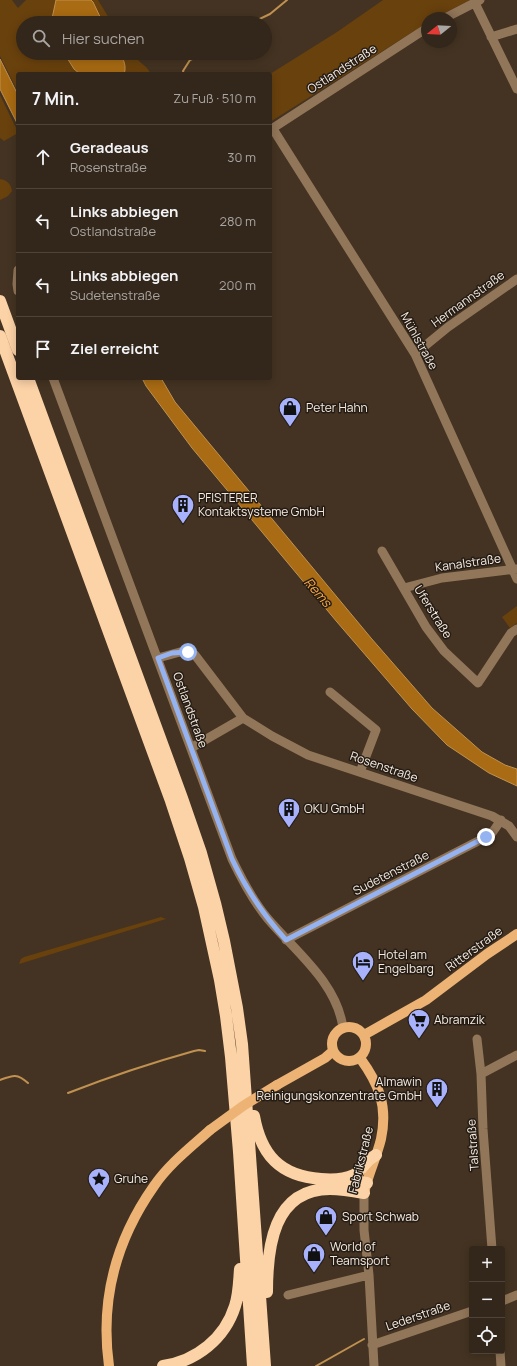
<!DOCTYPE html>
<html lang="de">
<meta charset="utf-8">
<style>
body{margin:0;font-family:Manrope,sans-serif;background:#3b2e23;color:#f1f3f6}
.controls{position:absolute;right:12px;bottom:12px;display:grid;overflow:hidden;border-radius:4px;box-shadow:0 2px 10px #0003}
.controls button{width:36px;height:36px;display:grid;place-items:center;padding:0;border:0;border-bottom:1px solid #4e4339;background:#33261a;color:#f1f3f6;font:20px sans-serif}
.compass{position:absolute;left:421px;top:12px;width:36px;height:36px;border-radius:50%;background:#33261a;box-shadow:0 2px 10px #0003;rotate:252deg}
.stop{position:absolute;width:12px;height:12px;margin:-9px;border:3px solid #95b2f1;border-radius:50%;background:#fff}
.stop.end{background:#95b2f1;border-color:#fff;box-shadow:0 1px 4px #0008}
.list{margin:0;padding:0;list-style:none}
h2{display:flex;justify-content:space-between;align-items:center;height:52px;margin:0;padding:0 16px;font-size:17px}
h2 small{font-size:13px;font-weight:400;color:#a9a5a2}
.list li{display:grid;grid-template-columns:26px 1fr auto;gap:12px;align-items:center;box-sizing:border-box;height:64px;padding:0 16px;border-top:1px solid #4e4339}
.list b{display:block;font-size:15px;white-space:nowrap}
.list p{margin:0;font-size:13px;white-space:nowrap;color:#a9a5a2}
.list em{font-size:13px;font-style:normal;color:#a9a5a2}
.icon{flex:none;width:22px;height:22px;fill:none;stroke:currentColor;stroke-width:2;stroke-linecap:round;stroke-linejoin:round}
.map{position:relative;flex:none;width:517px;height:1366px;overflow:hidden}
.search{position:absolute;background:#33261a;box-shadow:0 2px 10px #0003;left:16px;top:16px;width:256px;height:44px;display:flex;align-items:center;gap:10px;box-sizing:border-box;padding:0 14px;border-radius:22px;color:#a9a5a2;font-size:15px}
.panel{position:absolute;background:#33261a;box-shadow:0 2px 10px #0003;left:16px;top:72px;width:256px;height:308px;border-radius:4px}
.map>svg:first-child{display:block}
.green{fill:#69410d}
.water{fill:#a96b13;stroke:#c09150}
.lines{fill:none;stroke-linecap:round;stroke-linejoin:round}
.stream{stroke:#c09150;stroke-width:2}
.minor{stroke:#927659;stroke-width:9}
.major{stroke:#edb375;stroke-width:10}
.highway{stroke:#fcd2a7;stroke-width:12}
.major-bridge{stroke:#edb375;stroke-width:10}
.route{stroke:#95b2f1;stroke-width:5}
.labels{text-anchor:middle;stroke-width:3;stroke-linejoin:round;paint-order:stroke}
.street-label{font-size:12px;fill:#f6ebe0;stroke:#251d15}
.poi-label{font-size:12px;fill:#f6ebe0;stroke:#251d15;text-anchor:start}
.water-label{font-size:13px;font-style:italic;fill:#ffaa41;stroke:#251d15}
</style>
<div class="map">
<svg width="517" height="1366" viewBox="0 0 517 1366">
<rect width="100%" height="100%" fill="#432"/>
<!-- green -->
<path class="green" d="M0,0H12L18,8L26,0H56L51,23H23V53H64L74,69L80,74H18V92L0,56Z
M91,0H98L112,23H103L93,2Z
M383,0H470L435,18H427V23L270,122V74L337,32Z
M121,53H130L147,68L151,74H124L125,65Z
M0,95L18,132V133L4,141L0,138Z
M0,179C7,180 11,184 12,191L8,196L0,200Z
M517,606V623L510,628L502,617Z
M161,917L166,919L19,964L21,959L24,957Z"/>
<!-- water -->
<path class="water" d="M56,0H91L93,2L103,23H51Z
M64,53H121C123,60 127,66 124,74H80L74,69Z
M0,59L18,95V125L0,89Z
M142,378H161L175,402L371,638L432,708L482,752L505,765L517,769V786L489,773L447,745L412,709L337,622L192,448L146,386Z"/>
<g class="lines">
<!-- stream -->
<path class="stream" d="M251,23L270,14L287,0
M184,74L183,71L190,60L205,53
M0,1080C13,1075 17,1073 28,1083
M68,1093C109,1077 151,1063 194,1051L199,1050L205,1051
M316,1366L364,1339"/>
<!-- minor -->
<path class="minor" d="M475,3L517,89
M445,18L480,0
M491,37L517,29
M273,129L415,354L517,579
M270,130L427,28
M18,270L17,284L18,291
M415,354L448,327L517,279
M53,378L232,859C242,880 253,901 268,919C296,952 337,983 343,1028
M382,551L426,627L444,651L478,683L511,633L517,629
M404,588L442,578L517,569
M158,658L180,652L195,655L243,718
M330,692L376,730L360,772
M191,748L243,718L272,736L308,755L492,816L509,826L517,837
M286,940L486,837L492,833L501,820
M477,1039L481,1074L483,1129L492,1249
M481,1074L517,1055
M364,1193V1230L369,1275L374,1366
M288,1295L369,1275
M502,1301L517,1295
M372,1345L472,1311
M500,1351L501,1366"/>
<!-- major -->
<path class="major" d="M332 1044a17 17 0 1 1 34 0a17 17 0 1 1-34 0Z
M364,1035L426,1000L487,954L517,934
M360,1058C379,1084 388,1106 381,1139C377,1156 369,1172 365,1189
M277,1085L325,1058L333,1051
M109,1366C100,1301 116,1240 154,1186C169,1164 190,1148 210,1130"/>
<!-- highway -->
<path class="highway" d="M0,301L18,350
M0,336L171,801L190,858L204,907L220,980L226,1016L231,1057L239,1152L253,1366
M28,378L182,798L201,853L215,903L224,941L237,1008L242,1044L265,1366
M254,1116C261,1155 280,1176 321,1179C332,1180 343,1180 354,1175C359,1172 362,1167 367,1162C369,1159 373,1157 376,1155
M344,1180L367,1183
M267,1292C267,1248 273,1189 330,1189C342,1189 353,1191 364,1193
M163,1366C197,1361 225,1338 235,1306C239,1294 239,1281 240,1269"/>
<!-- major-bridge -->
<path class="major-bridge" d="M210,1130L243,1106L277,1085"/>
</g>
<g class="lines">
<!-- route -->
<path class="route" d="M188,652L172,653L158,658L232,859C246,889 264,916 286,940L486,837"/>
</g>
<!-- icons -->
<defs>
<g id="shop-pin" transform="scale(1.15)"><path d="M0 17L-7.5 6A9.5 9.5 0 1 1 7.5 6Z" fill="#a7b1fc" stroke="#251d15"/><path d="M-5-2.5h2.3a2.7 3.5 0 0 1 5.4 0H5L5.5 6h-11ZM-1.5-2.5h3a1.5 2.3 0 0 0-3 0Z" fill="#111"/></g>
<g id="building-pin" transform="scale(1.15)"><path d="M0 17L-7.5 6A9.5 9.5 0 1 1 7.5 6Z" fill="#a7b1fc" stroke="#251d15"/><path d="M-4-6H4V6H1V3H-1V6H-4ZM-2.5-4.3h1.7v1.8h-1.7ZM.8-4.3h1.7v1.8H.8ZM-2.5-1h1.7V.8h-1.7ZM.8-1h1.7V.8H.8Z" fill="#111"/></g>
<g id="hotel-pin" transform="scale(1.15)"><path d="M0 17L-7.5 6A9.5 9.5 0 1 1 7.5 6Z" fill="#a7b1fc" stroke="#251d15"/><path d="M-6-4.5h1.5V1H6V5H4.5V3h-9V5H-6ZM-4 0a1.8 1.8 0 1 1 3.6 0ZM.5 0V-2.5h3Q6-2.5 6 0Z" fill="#111"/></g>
<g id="supermarket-pin" transform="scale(1.15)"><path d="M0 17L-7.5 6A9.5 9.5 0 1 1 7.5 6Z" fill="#a7b1fc" stroke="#251d15"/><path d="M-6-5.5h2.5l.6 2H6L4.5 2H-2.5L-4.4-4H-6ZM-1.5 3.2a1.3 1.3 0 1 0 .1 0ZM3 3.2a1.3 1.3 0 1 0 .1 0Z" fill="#111"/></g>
<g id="sight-pin" transform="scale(1.15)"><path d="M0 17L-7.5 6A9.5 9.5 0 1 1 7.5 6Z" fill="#a7b1fc" stroke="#251d15"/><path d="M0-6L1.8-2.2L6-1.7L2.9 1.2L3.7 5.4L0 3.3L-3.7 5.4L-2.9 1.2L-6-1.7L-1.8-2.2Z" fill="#111"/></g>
</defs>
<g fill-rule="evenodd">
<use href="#shop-pin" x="290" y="408"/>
<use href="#building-pin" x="183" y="505"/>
<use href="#building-pin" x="289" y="809"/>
<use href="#hotel-pin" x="363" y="962"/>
<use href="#supermarket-pin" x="419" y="1020"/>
<use href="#building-pin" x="437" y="1089"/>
<use href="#sight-pin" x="99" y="1179"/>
<use href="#shop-pin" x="326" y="1217"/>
<use href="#shop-pin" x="314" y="1254"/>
</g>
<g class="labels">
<!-- street labels -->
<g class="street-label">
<text transform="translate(342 69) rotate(-33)" y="4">Ostlandstraße</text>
<text transform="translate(468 299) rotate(-36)" y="4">Hermannstraße</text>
<text transform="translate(419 341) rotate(61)" y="4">Mühlstraße</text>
<text transform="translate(468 563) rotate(-8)" y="4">Kanalstraße</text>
<text transform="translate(433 612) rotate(58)" y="4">Uferstraße</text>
<text transform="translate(190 710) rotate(70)" y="4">Ostlandstraße</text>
<text transform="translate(384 767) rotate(19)" y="4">Rosenstraße</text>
<text transform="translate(391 873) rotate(-27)" y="4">Sudetenstraße</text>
<text transform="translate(474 949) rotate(-36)" y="4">Ritterstraße</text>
<text transform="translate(473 1145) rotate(-94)" y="4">Talstraße</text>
<text transform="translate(361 1160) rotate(-76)" y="4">Fabrikstraße</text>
<text transform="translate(418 1316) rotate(-19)" y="4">Lederstraße</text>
</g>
<!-- poi labels -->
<g class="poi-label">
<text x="306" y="412">Peter Hahn</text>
<text x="198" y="502">PFISTERER<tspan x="198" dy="14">Kontaktsysteme GmbH</tspan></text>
<text x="304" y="813">OKU GmbH</text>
<text x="378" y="959">Hotel am<tspan x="378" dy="14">Engelbarg</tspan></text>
<text x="434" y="1024">Abramzik</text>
<text x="422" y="1086" text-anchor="end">Almawin<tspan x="422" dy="14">Reinigungskonzentrate GmbH</tspan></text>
<text x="114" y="1183">Gruhe</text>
<text x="342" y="1221">Sport Schwab</text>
<text x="330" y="1251">World of<tspan x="330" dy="14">Teamsport</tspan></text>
</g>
<!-- water labels -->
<g class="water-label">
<text transform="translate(318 592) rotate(49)" y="5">Rems</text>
</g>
</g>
</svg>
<div class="controls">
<button>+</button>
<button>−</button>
<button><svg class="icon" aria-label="locate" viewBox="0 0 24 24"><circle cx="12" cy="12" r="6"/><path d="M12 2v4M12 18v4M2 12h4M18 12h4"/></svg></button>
</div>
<svg class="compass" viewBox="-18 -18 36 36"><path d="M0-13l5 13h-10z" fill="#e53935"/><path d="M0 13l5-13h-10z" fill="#a9a5a2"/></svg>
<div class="stop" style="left:188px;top:652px"></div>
<div class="stop end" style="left:486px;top:837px"></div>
<div class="search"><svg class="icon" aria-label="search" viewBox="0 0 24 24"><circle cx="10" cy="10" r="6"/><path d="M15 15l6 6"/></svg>Hier suchen</div>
<section class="panel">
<h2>7 Min.<small>Zu Fuß · 510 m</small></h2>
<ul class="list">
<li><svg class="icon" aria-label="ahead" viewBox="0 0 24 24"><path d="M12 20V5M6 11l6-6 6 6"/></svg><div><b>Geradeaus</b><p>Rosenstraße</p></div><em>30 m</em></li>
<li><svg class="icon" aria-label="left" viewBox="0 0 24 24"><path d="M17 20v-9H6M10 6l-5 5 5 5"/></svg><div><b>Links abbiegen</b><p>Ostlandstraße</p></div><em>280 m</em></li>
<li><svg class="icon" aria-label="left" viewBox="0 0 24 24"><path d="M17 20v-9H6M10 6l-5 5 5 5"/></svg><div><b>Links abbiegen</b><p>Sudetenstraße</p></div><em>200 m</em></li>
<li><svg class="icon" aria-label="arrive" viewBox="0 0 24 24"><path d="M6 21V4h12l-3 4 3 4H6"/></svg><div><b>Ziel erreicht</b></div></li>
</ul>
</section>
</div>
